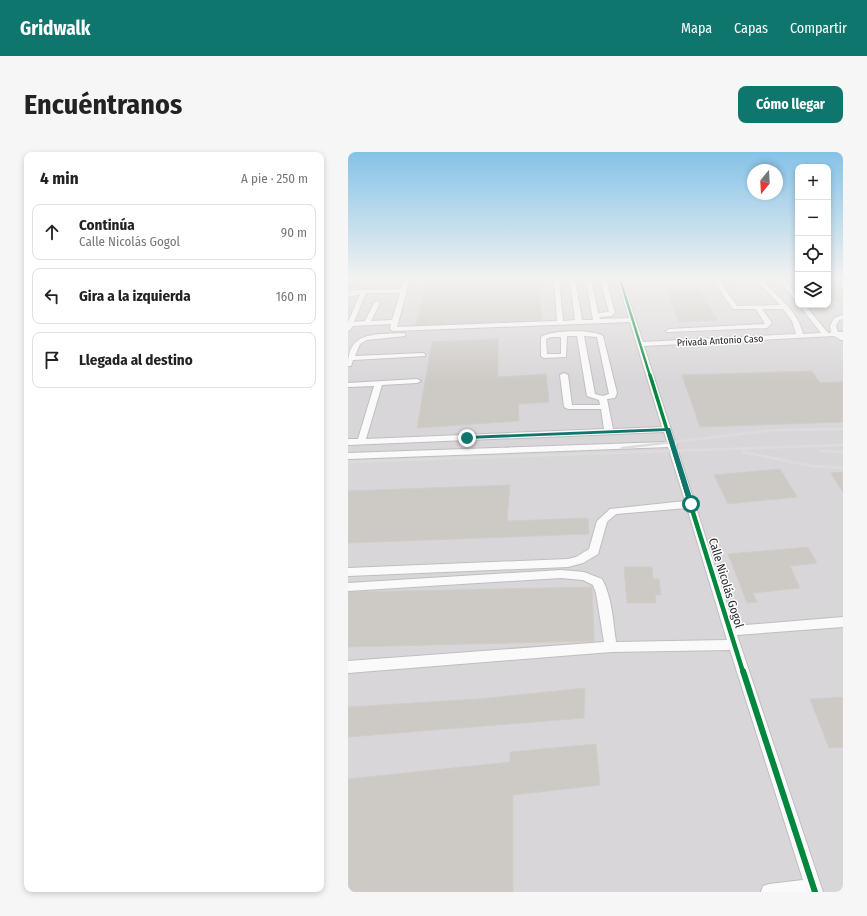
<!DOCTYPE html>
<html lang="es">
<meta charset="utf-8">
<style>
body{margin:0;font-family:"Fira Sans Condensed",sans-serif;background:#f6f6f6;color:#222}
.controls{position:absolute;right:12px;top:12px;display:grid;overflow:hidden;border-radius:8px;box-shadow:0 2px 6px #0003}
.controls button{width:36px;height:36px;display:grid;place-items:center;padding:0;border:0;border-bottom:1px solid #e0e0e0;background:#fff;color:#222;font:20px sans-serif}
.compass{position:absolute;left:399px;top:12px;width:36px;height:36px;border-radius:50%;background:#fff;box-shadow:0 2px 6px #0003;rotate:198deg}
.stop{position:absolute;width:12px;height:12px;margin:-9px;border:3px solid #0f766e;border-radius:50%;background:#fff}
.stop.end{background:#0f766e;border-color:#fff;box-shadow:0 1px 4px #0008}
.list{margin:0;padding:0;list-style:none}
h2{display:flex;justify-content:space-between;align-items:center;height:52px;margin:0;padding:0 16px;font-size:17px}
h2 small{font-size:13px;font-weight:400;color:#767676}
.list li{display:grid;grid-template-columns:26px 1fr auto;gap:12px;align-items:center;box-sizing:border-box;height:56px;margin:0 8px 8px;padding:0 8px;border:1px solid #e0e0e0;border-radius:8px}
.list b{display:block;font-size:15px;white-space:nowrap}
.list p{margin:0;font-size:13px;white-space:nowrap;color:#767676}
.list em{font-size:13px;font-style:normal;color:#767676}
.icon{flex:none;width:22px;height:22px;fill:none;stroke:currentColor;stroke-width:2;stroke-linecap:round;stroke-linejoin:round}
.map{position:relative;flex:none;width:495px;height:740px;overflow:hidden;border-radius:8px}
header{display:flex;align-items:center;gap:24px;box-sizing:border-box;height:56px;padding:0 20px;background:#0f766e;color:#fff}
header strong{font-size:19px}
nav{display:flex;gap:22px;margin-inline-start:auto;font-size:14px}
.intro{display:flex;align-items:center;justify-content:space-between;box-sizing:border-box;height:96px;padding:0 24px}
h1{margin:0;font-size:28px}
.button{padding:10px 18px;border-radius:8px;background:#0f766e;color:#fff;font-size:14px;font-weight:700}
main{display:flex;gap:24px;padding:0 24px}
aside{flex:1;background:#fff;border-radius:8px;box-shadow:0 2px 6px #0003}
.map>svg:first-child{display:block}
.industrial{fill:#d9d6d9}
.building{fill:#cdcac6;stroke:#d1cdc9}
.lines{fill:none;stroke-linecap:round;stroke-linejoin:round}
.minor-casing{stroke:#bfbebf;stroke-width:2}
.minor{fill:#fbfafa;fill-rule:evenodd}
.rail{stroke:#dcdcdd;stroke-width:2.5}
.cycleway-far3-casing{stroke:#fff;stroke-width:4}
.cycleway-far2-casing{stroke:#fff;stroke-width:5.5}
.cycleway-far1-casing{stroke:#fff;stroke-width:7}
.cycleway-casing{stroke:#fff;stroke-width:8}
.cycleway-far3{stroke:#00873e;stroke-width:2.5}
.cycleway-far2{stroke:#00873e;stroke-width:3.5}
.cycleway-far1{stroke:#00873e;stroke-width:4.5}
.cycleway{stroke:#00873e;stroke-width:6}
.route{fill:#0f766e}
.labels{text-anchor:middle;stroke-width:3;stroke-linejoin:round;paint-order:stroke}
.far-street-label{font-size:10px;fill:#272727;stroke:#fff}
.street-label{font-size:12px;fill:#272727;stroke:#fff}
</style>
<header>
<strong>Gridwalk</strong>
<nav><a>Mapa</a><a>Capas</a><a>Compartir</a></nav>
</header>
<div class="intro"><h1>Encuéntranos</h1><a class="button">Cómo llegar</a></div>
<main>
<aside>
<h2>4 min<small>A pie · 250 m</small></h2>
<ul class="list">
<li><svg class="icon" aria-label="ahead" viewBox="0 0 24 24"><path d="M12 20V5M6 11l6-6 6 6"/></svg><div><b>Continúa</b><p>Calle Nicolás Gogol</p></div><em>90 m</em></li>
<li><svg class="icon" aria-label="left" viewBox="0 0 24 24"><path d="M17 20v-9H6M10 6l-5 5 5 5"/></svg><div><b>Gira a la izquierda</b></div><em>160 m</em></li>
<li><svg class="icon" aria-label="arrive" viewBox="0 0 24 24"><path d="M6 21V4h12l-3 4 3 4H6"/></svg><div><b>Llegada al destino</b></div></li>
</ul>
</aside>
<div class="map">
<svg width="495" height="740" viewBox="0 0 495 740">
<rect width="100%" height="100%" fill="#e6e1dd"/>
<!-- industrial -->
<path class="industrial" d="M0,127H450V153H480V127H495V740H0Z"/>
<!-- building -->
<path class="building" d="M0,127H10L2,138L0,139Z
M79,127H176V135L190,134L194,168L67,175Z
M480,127H495V148L480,149Z
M353,138L369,168L331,170L319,139Z
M150,187V225L198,222L201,250L170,252L171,269L69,276L84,190Z
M464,219L472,231L495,230V270L352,275L334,223Z
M432,317L449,345L380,352L366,323Z
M495,320V341L483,321Z
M162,333L159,369L240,366L241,382L0,391V339Z
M460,395L469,411L442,414L452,436L405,441L409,450L399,451L380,402Z
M276,415H304L305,427H311L313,443H307L308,451H279Z
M244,435L246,489L0,495V440Z
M237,536L236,566L0,585V555L130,547Z
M495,545V595L481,596L462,547Z
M248,592L252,633L165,643V740H0V627L162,610V600Z"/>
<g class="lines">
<!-- minor casing -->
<g class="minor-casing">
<path id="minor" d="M57,127H62L49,175L209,169L206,127H211L215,169L227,168L222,127H227L234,168H245L238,127H243L250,161L261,160L252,127H258L267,161L263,164L251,165L252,167L281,166L269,127H274L295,190L448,182L444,169L435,157H414L424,171L419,176L319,180L318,179L321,177L417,172L408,157H385L366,130L370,127H386L372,130L389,154L432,153L410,130L404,127L414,128C429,144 450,159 455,182L473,181L451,153H457L480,181H483L482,174L486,166L495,163V167L491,168L488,174L490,180H495V188H493L486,184L296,194L327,290L329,292L328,293L386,474L495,465V475L389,483L475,740H413L415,734L421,732L455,728L382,498L263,500L0,521V509L256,490L248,441L245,433L235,428L213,426L0,439V431L213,418L236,420L254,427C264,445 265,469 268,490L379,488L339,356L268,362L259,370L250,402L235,411L220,415L0,424V416L220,407L228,405L241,397L249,369L262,357L337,349L320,295L0,307V301L319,290L316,280L0,293V287H10L26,234L0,235V231L69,227L73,229L69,231L34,233L18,287L256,277L253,257H220L216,255L212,223L216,221L220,223L224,253H252L251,248L239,244L229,184H219L218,205L196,206L193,204V185C202,178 246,177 255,184L269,241L267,246L259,247L265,277L314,275L282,170L45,179L42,177L43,172L5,174L2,178L0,179V170L12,142L0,145V141L6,138L53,137ZM18,141H52L44,168L23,169L32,151L29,149L26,151L17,169L6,170ZM236,184L249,185L261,242L255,244L247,242ZM203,185H213V202H199L198,187Z
M430,127H436L450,144V150L448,149Z
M55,181L57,182V184L19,188L12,192L7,204L75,201L77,202V204L5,208L3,214H0C0,178 28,183 55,181Z"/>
</g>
<!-- minor -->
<use href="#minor" class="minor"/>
<!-- rail -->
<path class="rail" d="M274,296L427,278L495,277
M472,299L495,300
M395,300L464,314L495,316
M0,310L495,293"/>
<!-- cycleway-far3 casing -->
<g class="cycleway-far3-casing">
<path id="cycleway-far3" d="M272,127L302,224"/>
</g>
<!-- cycleway-far2 casing -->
<g class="cycleway-far2-casing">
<path id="cycleway-far2" d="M302,223L342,352"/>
</g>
<!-- cycleway-far1 casing -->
<g class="cycleway-far1-casing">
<path id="cycleway-far1" d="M342,351L395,520"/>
</g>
<!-- cycleway casing -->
<g class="cycleway-casing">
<path id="cycleway" d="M395,519L467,740"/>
</g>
<!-- cycleway-far3 -->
<use href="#cycleway-far3" class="cycleway-far3"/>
<!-- cycleway-far2 -->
<use href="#cycleway-far2" class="cycleway-far2"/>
<!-- cycleway-far1 -->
<use href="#cycleway-far1" class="cycleway-far1"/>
<!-- cycleway -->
<use href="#cycleway" class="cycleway"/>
</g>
<!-- sky -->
<linearGradient id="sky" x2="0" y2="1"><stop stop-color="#85c2e8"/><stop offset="0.55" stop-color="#f4f2f0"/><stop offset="1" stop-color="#f4f2f0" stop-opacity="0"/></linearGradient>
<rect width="495" height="230" fill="url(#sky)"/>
<!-- route -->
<path class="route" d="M322,276L346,352L343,354L340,352L318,279L119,287L117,286L119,284Z"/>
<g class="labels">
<!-- far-street labels -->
<g class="far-street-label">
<text transform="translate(372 188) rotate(-3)" y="4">Privada Antonio Caso</text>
</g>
<!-- street labels -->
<g class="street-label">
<text transform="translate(378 431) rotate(73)" y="4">Calle Nicolás Gogol</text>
</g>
</g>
</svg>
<div class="controls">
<button>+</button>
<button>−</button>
<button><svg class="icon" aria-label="locate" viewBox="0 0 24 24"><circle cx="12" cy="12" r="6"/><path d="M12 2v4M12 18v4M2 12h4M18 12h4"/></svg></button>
<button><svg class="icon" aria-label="layers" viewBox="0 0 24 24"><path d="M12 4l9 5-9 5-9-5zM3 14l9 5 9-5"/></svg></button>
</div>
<svg class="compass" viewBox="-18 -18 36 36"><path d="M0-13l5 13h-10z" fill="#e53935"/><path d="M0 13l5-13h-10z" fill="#767676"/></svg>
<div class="stop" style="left:343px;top:352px"></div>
<div class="stop end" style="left:119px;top:286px"></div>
</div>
</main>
